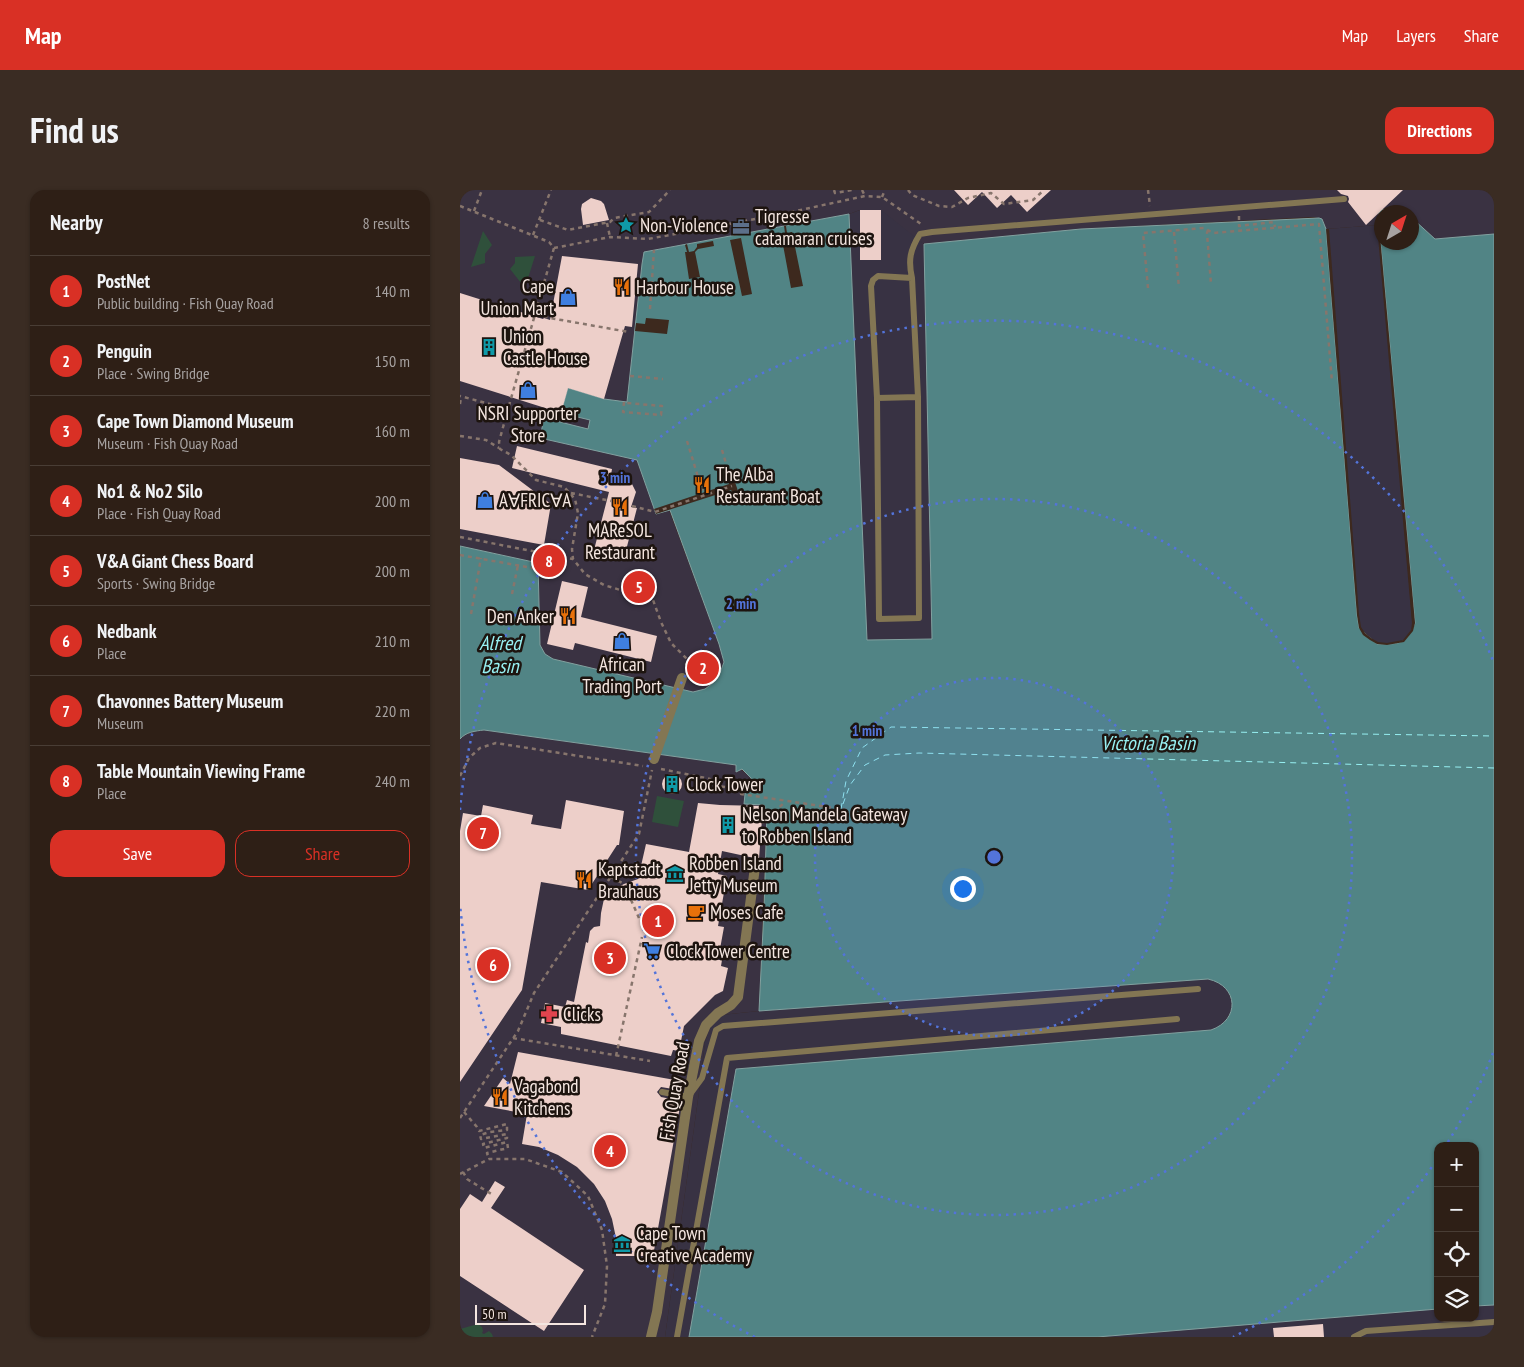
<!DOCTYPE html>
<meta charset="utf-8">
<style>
body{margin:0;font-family:"PT Sans Narrow",sans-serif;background:#3a2c23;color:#f1f3f6}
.controls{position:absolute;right:15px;bottom:15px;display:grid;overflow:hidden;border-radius:10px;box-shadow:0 1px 4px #0004}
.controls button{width:45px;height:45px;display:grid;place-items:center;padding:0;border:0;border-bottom:1px solid #493d35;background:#2e1f16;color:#f1f3f6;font:25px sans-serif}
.compass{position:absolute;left:914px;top:15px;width:45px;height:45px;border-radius:50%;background:#2e1f16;box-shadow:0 1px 4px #0004;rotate:39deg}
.scale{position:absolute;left:15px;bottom:12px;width:111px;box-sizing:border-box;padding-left:5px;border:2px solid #f4e6e0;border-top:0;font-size:14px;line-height:18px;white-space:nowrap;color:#f4e6e0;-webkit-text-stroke:4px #1d140f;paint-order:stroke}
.you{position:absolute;left:502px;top:698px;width:18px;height:18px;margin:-12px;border:4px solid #fff;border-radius:50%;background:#1a73e8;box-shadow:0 0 0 8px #1a73e833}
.badge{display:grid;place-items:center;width:32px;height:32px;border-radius:50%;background:#d93025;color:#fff;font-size:16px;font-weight:700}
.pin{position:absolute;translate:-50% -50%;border:2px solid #fff;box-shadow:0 1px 5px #0006}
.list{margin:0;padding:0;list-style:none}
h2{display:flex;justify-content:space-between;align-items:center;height:65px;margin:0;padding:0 20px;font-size:21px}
h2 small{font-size:16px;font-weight:400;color:#a7a2a1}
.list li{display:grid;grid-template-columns:32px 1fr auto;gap:15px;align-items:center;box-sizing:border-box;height:70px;padding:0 20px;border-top:1px solid #493d35}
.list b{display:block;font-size:19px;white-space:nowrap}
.list p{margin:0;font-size:16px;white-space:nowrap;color:#a7a2a1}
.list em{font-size:16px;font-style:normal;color:#a7a2a1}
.actions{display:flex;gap:10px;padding:15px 20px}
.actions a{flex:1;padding:11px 0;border:1px solid #d93025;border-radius:15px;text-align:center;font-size:18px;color:#d93025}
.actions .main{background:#d93025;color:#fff}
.icon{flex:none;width:28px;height:28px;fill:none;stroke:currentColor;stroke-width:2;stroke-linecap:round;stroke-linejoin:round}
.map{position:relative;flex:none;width:1034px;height:1147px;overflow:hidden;border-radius:15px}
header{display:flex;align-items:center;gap:30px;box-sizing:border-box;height:70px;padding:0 25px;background:#d93025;color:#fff}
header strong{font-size:24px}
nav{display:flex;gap:28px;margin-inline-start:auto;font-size:18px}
.intro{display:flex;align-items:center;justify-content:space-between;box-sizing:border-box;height:120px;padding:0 30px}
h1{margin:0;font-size:35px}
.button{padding:12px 22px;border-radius:15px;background:#d93025;color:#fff;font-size:18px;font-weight:700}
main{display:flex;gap:30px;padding:0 30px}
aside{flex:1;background:#2e1f16;border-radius:15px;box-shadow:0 1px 4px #0004}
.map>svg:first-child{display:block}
.commercial{fill:#3a3242}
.industrial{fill:#383243}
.green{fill:#2f503b}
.water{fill:#518485;stroke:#82a1a0}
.pier{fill:#3d291e}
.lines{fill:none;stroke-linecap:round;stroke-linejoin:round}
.ferry{stroke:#97f0f2;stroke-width:1;stroke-dasharray:6 5;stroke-linecap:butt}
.building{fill:#edcfc9}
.path{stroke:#87756c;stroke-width:2.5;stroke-dasharray:4 4;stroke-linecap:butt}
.lane{stroke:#837653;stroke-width:6}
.street{stroke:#837653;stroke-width:10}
.ring{fill:none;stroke:#5374da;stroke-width:2.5;stroke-dasharray:2.5 5}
.labels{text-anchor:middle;stroke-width:5;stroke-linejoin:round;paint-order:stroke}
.poi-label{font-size:19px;fill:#f4e6e0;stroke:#1d140f;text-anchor:start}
.street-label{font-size:19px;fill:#f4e6e0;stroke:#1d140f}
.water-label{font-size:20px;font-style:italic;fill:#97f0f2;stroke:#1d140f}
.centre{fill:#5374da;stroke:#1d140f;stroke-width:2.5}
.ring-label{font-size:15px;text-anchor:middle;font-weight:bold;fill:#5374da;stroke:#1d140f;stroke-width:5;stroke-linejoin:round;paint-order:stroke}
</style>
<header>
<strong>Map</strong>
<nav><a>Map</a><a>Layers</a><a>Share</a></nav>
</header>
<div class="intro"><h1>Find us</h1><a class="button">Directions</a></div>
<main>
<aside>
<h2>Nearby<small>8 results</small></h2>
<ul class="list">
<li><span class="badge">1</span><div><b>PostNet</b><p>Public building · Fish Quay Road</p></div><em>140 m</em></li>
<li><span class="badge">2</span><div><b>Penguin</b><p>Place · Swing Bridge</p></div><em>150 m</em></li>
<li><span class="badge">3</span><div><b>Cape Town Diamond Museum</b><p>Museum · Fish Quay Road</p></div><em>160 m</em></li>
<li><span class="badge">4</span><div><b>No1 &amp; No2 Silo</b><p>Place · Fish Quay Road</p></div><em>200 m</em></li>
<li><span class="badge">5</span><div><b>V&amp;A Giant Chess Board</b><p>Sports · Swing Bridge</p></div><em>200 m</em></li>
<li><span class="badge">6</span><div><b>Nedbank</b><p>Place</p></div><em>210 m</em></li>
<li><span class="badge">7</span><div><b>Chavonnes Battery Museum</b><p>Museum</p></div><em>220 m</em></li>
<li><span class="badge">8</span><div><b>Table Mountain Viewing Frame</b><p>Place</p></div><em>240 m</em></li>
</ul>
<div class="actions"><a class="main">Save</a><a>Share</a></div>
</aside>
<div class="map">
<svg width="1034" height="1147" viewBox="0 0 1034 1147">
<rect width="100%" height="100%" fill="#3d291e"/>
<!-- commercial -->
<path class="commercial" d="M0,0H1034V44L975,49L952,28V22H945L939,18L919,20V35L866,39L862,29L853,27L621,39L464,54L400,20L389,24L185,62L182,74L167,213L144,209L130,230L128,240L84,228L177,270L196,324L209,320L259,454L264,472L260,483L253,493L245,499L233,502L93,469L85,464L80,455L78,373L0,356Z
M24,540L276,575L291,588V594L286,595L284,613L304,615L307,620L299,821L261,825L250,837L245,852L240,895L205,1147H0V549L3,546L14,541Z"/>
<!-- industrial -->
<path class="industrial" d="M400,20H421L464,54L472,449L407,450L389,24Z
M919,35L953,441L944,452L917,454L899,438L866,39Z
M748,789L756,791L764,795L768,801L773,814L772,820L765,832L758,837L751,840L276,879L229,1147H205L240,895L245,852L250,837L261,825L299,821Z
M1034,1115V1147H637L978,1119V1128H1015V1116Z"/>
<!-- green -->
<path class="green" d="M23,41L32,55L25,64V73L11,77Z
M75,66L65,98L50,79L55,73V67Z
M197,606L224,611L218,637L192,632Z
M18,1134L22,1137L23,1141L22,1143L24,1144L29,1141L32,1144L33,1147H0V1139Z"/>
<!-- water -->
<path class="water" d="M939,18L945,22H922V52H952V28L975,49L1034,44V1115L1015,1116V956H978V1119L637,1147H229L276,879L751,840C780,830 779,796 748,789L299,821L304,719L307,621L304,615L284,614L286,594H291V588L282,579L276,582V575L24,540C15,541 6,542 0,549V356L78,373L80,455L85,464L93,469L233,502L245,499L253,493L260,483L264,472L259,454L210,320L196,324L177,270L80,248L84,228L128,239L130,230L101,223L108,198L144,209L167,212L182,74L184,62L389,24L407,450L472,449L464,54L621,39L859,28L862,29L866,39L897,425L899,438L917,454C940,454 946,455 955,433L919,35V20Z"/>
<!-- pier -->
<path class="pier" d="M917,35H919L955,433L953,441L944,452L927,455L917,454L910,450L903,445L899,438L897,425L866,39H869L899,424L901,437L905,443L911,448L918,452L927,453L943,450L951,440L952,433Z
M324,36H326L327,43L332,42L343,96L331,98L321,44L325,43Z
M281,48L292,104L282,106L270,50Z
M253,51L254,56L238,59L235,62L240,87L229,89L225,62H227L225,55L227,54L229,62L234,61L237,57V54Z
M186,128L209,130L207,144L175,141L176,133L185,134Z
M273,286L279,304L274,306L271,300L196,324L194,319L269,294L267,288Z"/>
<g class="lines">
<!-- ferry -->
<path class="ferry" d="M383,614L390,595L405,575L425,565L459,563L1034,578
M381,619L386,591L402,558L431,537L1034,546"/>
</g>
<!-- building -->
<path class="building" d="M494,0H591L567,22L551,5L537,18L522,2L508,15Z
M877,0H943L906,35L888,12L889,9L888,6L881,4Z
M131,8L141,11L144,14L149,30L123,35L121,19L122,14Z
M400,20H421V70H400Z
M102,66L178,74L172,137L165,136L144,209L108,198L101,223L0,191V103L83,129L84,128L90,130Z
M57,256L152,279L151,285L169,288L176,302L171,317L177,318L164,368L134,360L149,302L52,278Z
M0,268L39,275L91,314L84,355L0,339Z
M102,391L128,397L121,427L197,446L191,472L115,453L113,460L87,454Z
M202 594a10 10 0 1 1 20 0a10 10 0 1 1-20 0Z
M106,610L164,621L159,655H157L128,700L81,692L62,800L0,892V641L3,623L21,626L23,615L73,625L71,634L101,639Z
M238,613L260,615L303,616L299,669L262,661L258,684L267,686L258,736L264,737L258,770H262L261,776L268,778L263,801L255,805L224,836L219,861L213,860L211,866L101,844V837L81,833L85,813L105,817L107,810L114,812L126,752L128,753L130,741L134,737L140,736L141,723L145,704L164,694L178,689L186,654L229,662Z
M58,862L215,890L213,899L201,897L197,902L201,907L221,911L193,1066H156V1048L152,1029L145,1011L134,994L117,977L98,965L79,957L62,954L67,924L24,916L43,888L50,894Z
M35,991L45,997L31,1018L124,1080L84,1141L0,1086V1019L10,1004L22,1012Z
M863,1134L864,1147H814L813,1138Z"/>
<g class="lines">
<!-- path -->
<path class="path" d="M374,0L375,3L392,0
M402,0L405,6
M448,0L452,5L479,16L492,17L508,8L531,3L544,14L573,10L584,0
M688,0L690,16
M422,7L425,0
M0,16L89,52L94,58L48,219L0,206
M14,21L22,0
M779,26V36L814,32L815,37
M80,30L108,40L150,32L154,28L189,22L210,0
M147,33L150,47
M272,34L276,49
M748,40L747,43L751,94
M714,42L719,98
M73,45L91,0
M94,58L150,47L188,49L322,24L405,6L422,7L461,34
M688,98L683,43L744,38L753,43L859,34L872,192
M190,119L194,60
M76,124L90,128L169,142
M170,186L203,189
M164,212L163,222L201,225L202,216L167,213
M0,214L1,207
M48,219L39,252L40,259L51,265L76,290L104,297L115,309L118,323L112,359L113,369L125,384L144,395L193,410L201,432L211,453L228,470L225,478
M0,246L26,250L39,258
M227,251L243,303
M262,260L270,287
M111,303L151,311
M172,316L195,322L272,296
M0,347L113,369
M0,365L78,379
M52,404L58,375
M11,424L21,368
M201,579L250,589L257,596L281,599V604L381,619L411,625
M0,586L9,568L20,558L36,553L183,576
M302,633L325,612
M151,687L164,694L179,728
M53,848L190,871
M156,866L182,747
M4,922L17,937L19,941L47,934V940L30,942L20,945L21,949L47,944V948L23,954L24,958L47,952L48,958L27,963L29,969
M0,928L58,841L74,803L179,644L192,580
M3,982L7,989L33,1005
M0,984L29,969H65L102,982L128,1006L142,1040L147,1076L145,1114L132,1147"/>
<!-- lane -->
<path class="lane" d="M458,207L417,208L419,429L459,428L458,207L452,88C448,70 450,60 460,44L472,42L884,9
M417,208L411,96L413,90L418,86L452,88
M202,902L228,907L242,888L256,840L263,836L738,799
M217,1147L267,868L717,829
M894,1147L906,1141L1034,1132"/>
<!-- street -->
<path class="street" d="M194,569L222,488
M191,1147L197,1122L228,907L239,851L246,835L258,823L271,815L278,807L295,677"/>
</g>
<!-- distance rings -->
<circle cx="534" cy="667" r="179" fill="#5374da" fill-opacity=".12"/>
<g class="ring">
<circle cx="534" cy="667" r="179"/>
<circle cx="534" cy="667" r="358"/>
<path d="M1033 863A536 536 0 0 1 986 955M976 971A536 536 0 0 1 773 1147M295 1147A536 536 0 0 1 0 714M0 620A536 536 0 0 1 1033 471"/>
</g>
<!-- icons -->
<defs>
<g id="sight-bare" transform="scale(1.35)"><path d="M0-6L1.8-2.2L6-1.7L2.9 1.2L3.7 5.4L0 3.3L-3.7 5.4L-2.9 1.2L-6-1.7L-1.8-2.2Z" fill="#0f9aa8" stroke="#1d140f" stroke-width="2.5" paint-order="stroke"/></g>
<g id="office-bare" transform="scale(1.35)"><path d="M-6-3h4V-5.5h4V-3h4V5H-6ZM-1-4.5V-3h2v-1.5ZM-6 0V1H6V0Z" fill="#5c6f8a" stroke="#1d140f" stroke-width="2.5" paint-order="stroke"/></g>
<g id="restaurant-bare" transform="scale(1.35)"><path d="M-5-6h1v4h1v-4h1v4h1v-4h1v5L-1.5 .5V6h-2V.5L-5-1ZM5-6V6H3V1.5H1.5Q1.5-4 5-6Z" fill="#e8710a" stroke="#1d140f" stroke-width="2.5" paint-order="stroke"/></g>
<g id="shop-bare" transform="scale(1.35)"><path d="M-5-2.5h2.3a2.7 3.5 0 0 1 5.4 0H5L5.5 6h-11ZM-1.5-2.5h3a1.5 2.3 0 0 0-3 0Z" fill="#3f7fe0" stroke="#1d140f" stroke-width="2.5" paint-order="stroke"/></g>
<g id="building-bare" transform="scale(1.35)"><path d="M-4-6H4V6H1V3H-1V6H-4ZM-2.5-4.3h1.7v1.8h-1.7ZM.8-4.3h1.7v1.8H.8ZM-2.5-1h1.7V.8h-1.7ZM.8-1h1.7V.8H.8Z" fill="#0f9aa8" stroke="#1d140f" stroke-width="2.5" paint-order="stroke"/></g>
<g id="museum-bare" transform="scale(1.35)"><path d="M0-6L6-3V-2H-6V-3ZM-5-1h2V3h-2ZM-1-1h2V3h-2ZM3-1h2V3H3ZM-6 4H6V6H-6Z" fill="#0f9aa8" stroke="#1d140f" stroke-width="2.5" paint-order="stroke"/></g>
<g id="cafe-bare" transform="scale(1.35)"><path d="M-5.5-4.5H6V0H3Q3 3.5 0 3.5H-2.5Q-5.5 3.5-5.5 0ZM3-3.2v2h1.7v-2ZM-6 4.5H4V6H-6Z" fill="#e8710a" stroke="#1d140f" stroke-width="2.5" paint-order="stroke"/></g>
<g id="supermarket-bare" transform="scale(1.35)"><path d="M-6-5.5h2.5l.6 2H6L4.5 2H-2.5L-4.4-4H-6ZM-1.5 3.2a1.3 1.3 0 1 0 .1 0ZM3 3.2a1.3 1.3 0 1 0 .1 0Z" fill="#3f7fe0" stroke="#1d140f" stroke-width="2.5" paint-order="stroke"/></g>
<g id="pharmacy-bare" transform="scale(1.35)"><path d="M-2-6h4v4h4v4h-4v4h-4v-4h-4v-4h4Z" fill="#e0444e" stroke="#1d140f" stroke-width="2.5" paint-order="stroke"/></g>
</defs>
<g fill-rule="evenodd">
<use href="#sight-bare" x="166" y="35"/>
<use href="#office-bare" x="281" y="37"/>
<use href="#restaurant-bare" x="162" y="97"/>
<use href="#shop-bare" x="108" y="107"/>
<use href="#building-bare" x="29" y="157"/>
<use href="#shop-bare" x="68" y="200"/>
<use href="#restaurant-bare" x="242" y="295"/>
<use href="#shop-bare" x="25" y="310"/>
<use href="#restaurant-bare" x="160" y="317"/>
<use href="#restaurant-bare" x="108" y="426"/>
<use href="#shop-bare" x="162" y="451"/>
<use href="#building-bare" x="212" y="594"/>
<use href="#building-bare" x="268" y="635"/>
<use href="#museum-bare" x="215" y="684"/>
<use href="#restaurant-bare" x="124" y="690"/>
<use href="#cafe-bare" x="236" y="722"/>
<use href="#supermarket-bare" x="192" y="761"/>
<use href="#pharmacy-bare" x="89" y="824"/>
<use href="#restaurant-bare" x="40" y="907"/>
<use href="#museum-bare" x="162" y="1054"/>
</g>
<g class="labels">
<!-- poi labels -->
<g class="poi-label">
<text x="295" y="33">Tigresse<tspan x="295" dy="22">catamaran cruises</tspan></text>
<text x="180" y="42">Non-Violence</text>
<text x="94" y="103" text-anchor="end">Cape<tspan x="94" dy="22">Union Mart</tspan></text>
<text x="176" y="104">Harbour House</text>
<text x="43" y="153">Union<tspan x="43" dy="22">Castle House</tspan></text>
<text x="68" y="230" text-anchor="middle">NSRI Supporter<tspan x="68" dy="22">Store</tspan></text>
<text x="256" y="291">The Alba<tspan x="256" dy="22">Restaurant Boat</tspan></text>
<text x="39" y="317">AⱯFRICⱯA</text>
<text x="160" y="347" text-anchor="middle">MAReSOL<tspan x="160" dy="22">Restaurant</tspan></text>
<text x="94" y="433" text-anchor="end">Den Anker</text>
<text x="162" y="481" text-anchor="middle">African<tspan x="162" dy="22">Trading Port</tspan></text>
<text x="226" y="601">Clock Tower</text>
<text x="282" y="631">Nelson Mandela Gateway<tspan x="282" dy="22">to Robben Island</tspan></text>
<text x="229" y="680">Robben Island<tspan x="229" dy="22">Jetty Museum</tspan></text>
<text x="138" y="686">Kaptstadt<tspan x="138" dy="22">Brauhaus</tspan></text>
<text x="250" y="729">Moses Cafe</text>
<text x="206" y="768">Clock Tower Centre</text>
<text x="103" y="831">Clicks</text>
<text x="54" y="903">Vagabond<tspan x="54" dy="22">Kitchens</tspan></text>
<text x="176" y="1050">Cape Town<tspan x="176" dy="22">Creative Academy</tspan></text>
</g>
<!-- street labels -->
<g class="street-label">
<text transform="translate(214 901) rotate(-80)" y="7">Fish Quay Road</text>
</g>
<!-- water labels -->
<g class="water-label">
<text x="40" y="460">Alfred<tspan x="40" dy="23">Basin</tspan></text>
<text x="688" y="560">Victoria Basin</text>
</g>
</g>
<circle cx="534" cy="667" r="8" class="centre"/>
<g class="ring-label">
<text x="155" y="293">3 min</text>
<text x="281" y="419">2 min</text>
<text x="407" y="546">1 min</text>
</g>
</svg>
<div class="controls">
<button>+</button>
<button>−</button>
<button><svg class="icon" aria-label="locate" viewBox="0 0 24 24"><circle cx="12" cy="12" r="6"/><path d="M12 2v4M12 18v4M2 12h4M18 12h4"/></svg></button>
<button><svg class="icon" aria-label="layers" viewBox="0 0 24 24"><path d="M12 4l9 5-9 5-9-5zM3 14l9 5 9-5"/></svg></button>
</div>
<svg class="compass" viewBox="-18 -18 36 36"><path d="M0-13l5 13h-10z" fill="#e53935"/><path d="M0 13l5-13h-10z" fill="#a7a2a1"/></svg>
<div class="scale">50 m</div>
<div class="you"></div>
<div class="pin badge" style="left:198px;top:731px">1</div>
<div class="pin badge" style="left:243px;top:478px">2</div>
<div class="pin badge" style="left:150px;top:768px">3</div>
<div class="pin badge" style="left:150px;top:961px">4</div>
<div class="pin badge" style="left:179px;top:397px">5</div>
<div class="pin badge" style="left:33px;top:775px">6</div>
<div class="pin badge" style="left:23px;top:643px">7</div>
<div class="pin badge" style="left:89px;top:371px">8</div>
</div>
</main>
